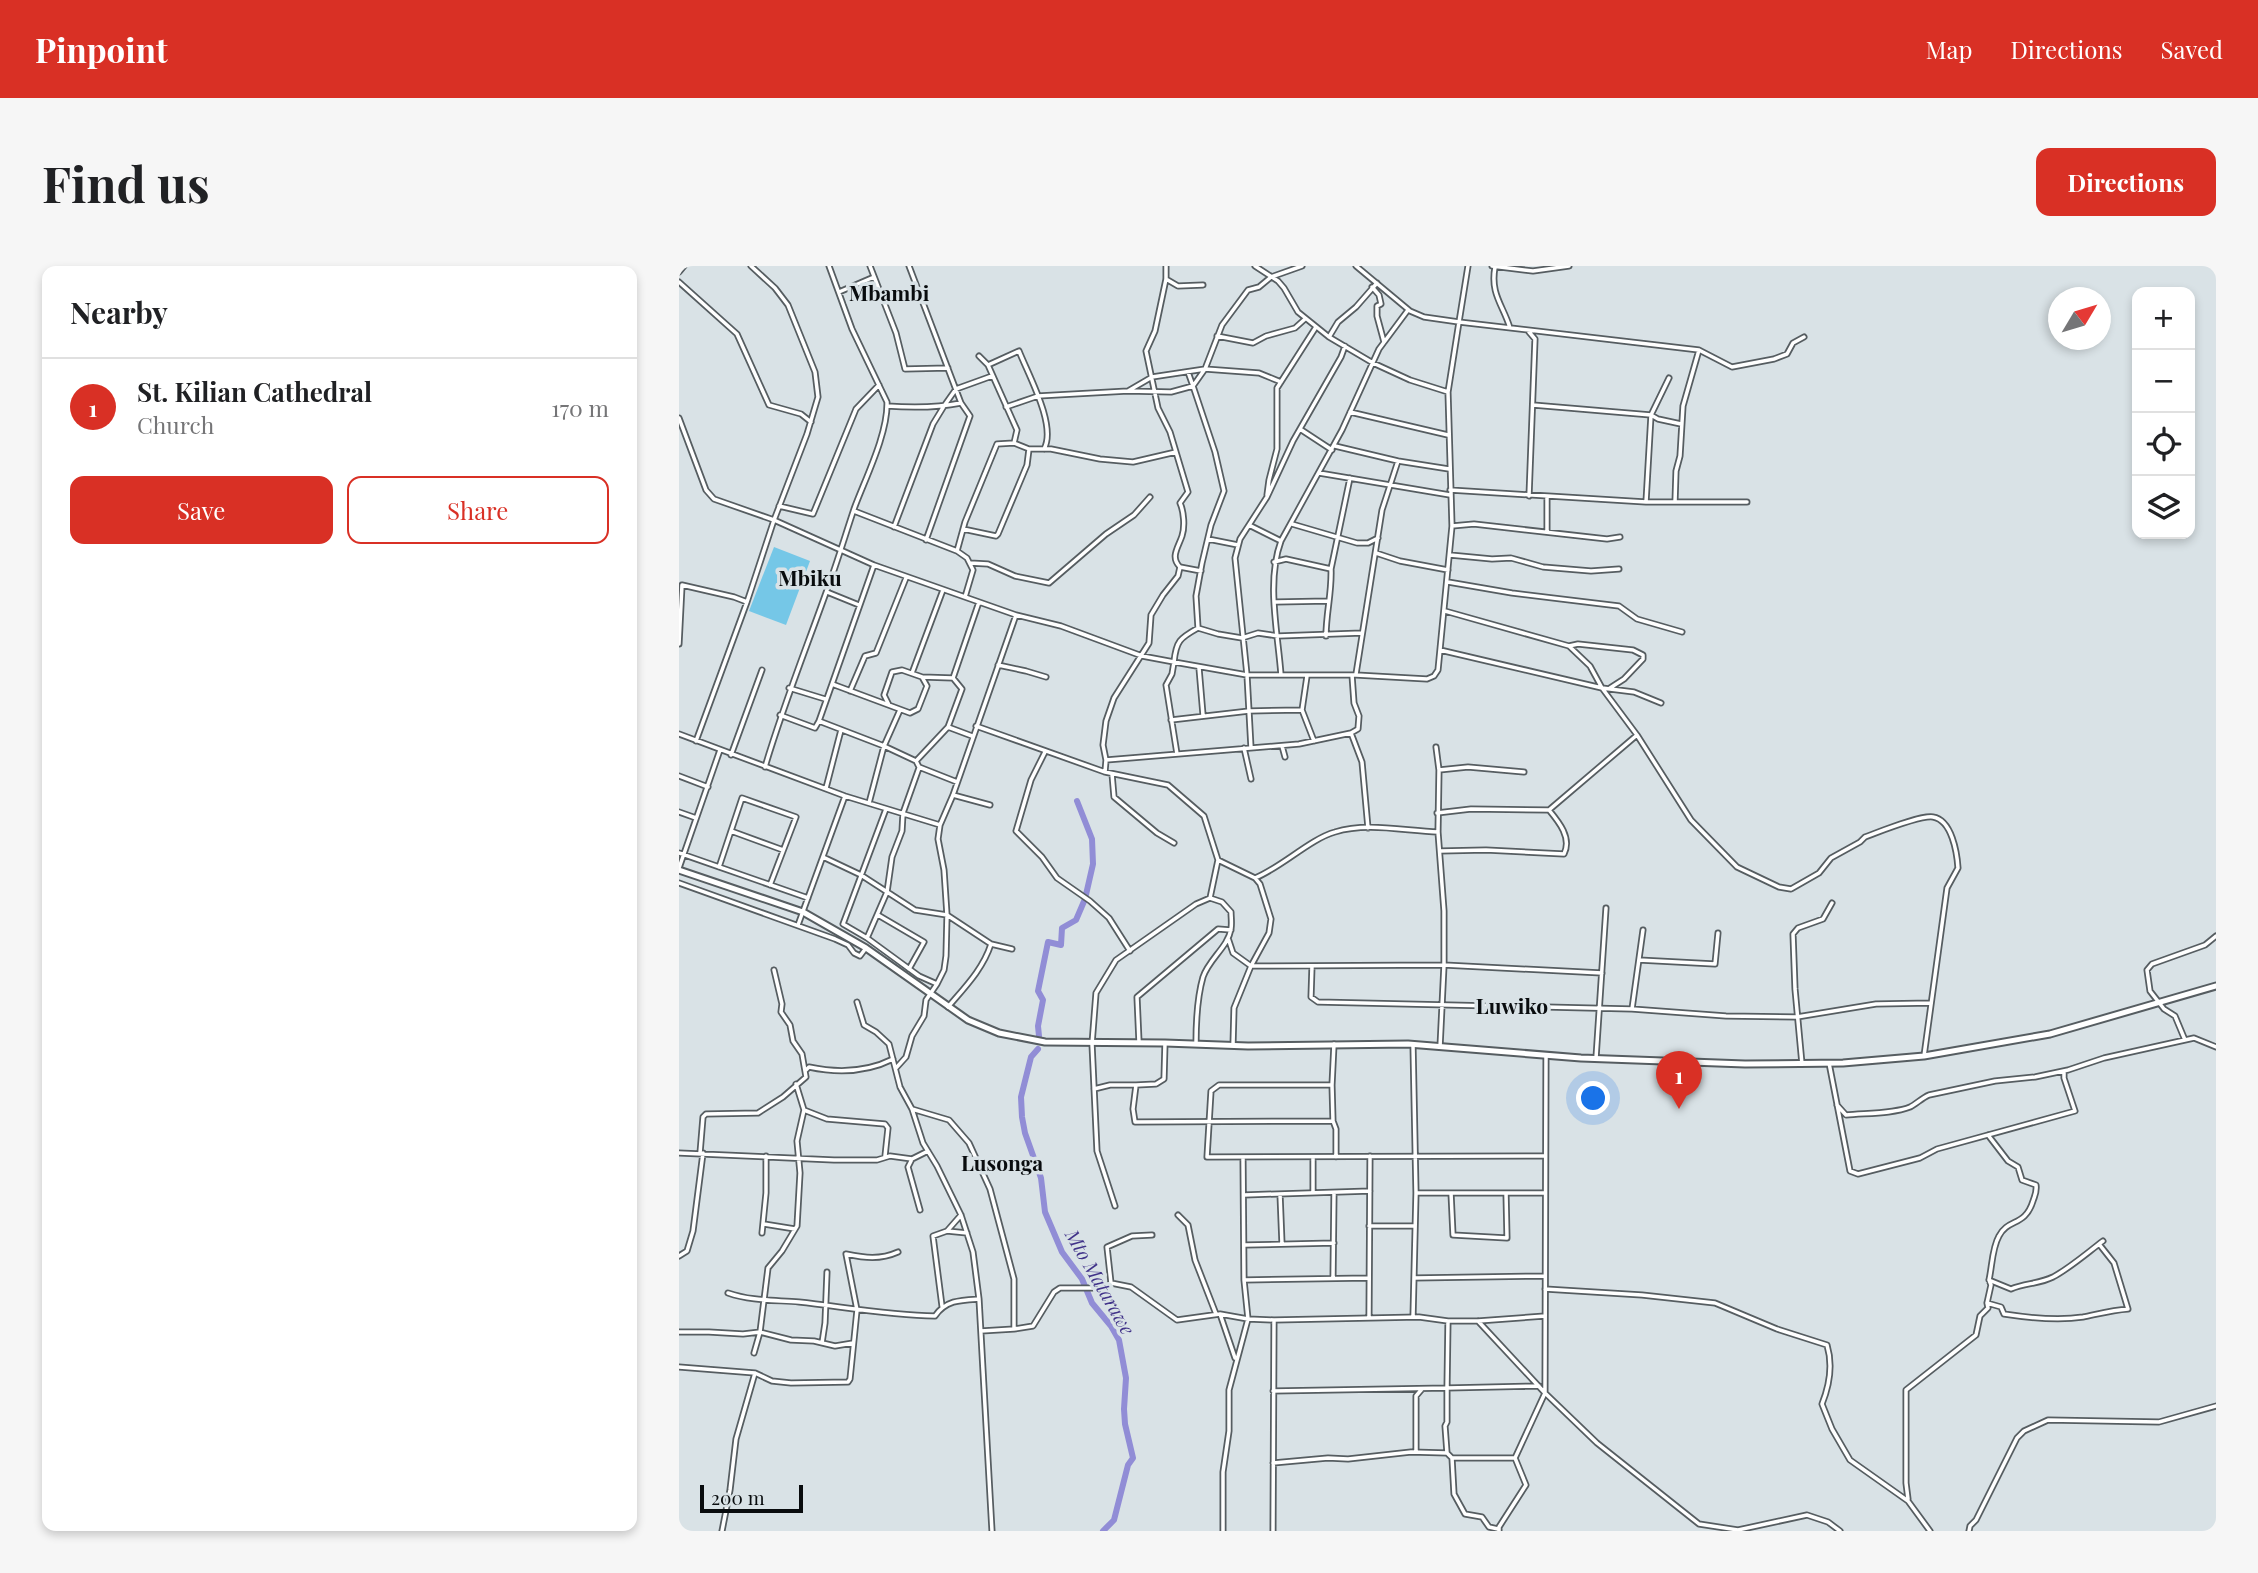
<!DOCTYPE html>
<meta charset="utf-8">
<style>
body{margin:0;font-family:"Playfair Display",serif;background:#f6f6f6;color:#202124}
.controls{position:absolute;right:21px;top:21px;display:grid;overflow:hidden;border-radius:14px;box-shadow:0 4px 10px #0003}
.controls button{width:63px;height:63px;display:grid;place-items:center;padding:0;border:0;border-bottom:2px solid #e0e0e0;background:#fff;color:#202124;font:35px sans-serif}
.compass{position:absolute;left:1369px;top:21px;width:63px;height:63px;border-radius:50%;background:#fff;box-shadow:0 4px 10px #0003;rotate:52deg}
.scale{position:absolute;left:21px;bottom:18px;width:103px;box-sizing:border-box;padding-left:7px;border:4px solid #090c0e;border-top:0;font-size:19px;line-height:24px;white-space:nowrap;color:#090c0e;-webkit-text-stroke:5px #d9e2e6;paint-order:stroke}
.you{position:absolute;left:915px;top:833px;width:24px;height:24px;margin:-18px;border:5px solid #fff;border-radius:50%;background:#1a73e8;box-shadow:0 0 0 10px #1a73e833}
.badge{display:grid;place-items:center;width:46px;height:46px;border-radius:50%;background:#d93025;color:#fff;font-size:23px;font-weight:700}
.pin{position:absolute;translate:-50% -58px;filter:drop-shadow(0 2px 4px #0008)}
.pin::after{content:'';position:absolute;top:37px;width:24px;height:21px;background:inherit;clip-path:polygon(0 0,100% 0,50% 100%)}
.list{margin:0;padding:0;list-style:none}
h2{display:flex;justify-content:space-between;align-items:center;height:91px;margin:0;padding:0 28px;font-size:30px}
h2 small{font-size:23px;font-weight:400;color:#757577}
.list li{display:grid;grid-template-columns:46px 1fr auto;gap:21px;align-items:center;box-sizing:border-box;height:98px;padding:0 28px;border-top:2px solid #e0e0e0}
.list b{display:block;font-size:26px;white-space:nowrap}
.list p{margin:0;font-size:23px;white-space:nowrap;color:#757577}
.list em{font-size:23px;font-style:normal;color:#757577}
.actions{display:flex;gap:14px;padding:21px 28px}
.actions a{flex:1;padding:16px 0;border:2px solid #d93025;border-radius:14px;text-align:center;font-size:24px;color:#d93025}
.actions .main{background:#d93025;color:#fff}
.icon{flex:none;width:38px;height:38px;fill:none;stroke:currentColor;stroke-width:2;stroke-linecap:round;stroke-linejoin:round}
.map{position:relative;flex:none;width:1537px;height:1265px;overflow:hidden;border-radius:14px}
header{display:flex;align-items:center;gap:42px;box-sizing:border-box;height:98px;padding:0 35px;background:#d93025;color:#fff}
header strong{font-size:33px}
nav{display:flex;gap:38px;margin-inline-start:auto;font-size:24px}
.intro{display:flex;align-items:center;justify-content:space-between;box-sizing:border-box;height:168px;padding:0 42px}
h1{margin:0;font-size:49px}
.button{padding:18px 32px;border-radius:14px;background:#d93025;color:#fff;font-size:24px;font-weight:700}
main{display:flex;gap:42px;padding:0 42px}
aside{flex:1;background:#fff;border-radius:14px;box-shadow:0 4px 10px #0003}
.map>svg:first-child{display:block}
.green{fill:#75c7e7}
.lines{fill:none;stroke-linecap:round;stroke-linejoin:round}
.river{stroke:#918dd6;stroke-width:6}
.minor-casing{stroke:#565d61;stroke-width:7}
.major-casing{stroke:#565d61;stroke-width:9}
.minor{stroke:#fff;stroke-width:3.5}
.major{stroke:#fff;stroke-width:5}
.labels{text-anchor:middle;stroke-width:7;stroke-linejoin:round;paint-order:stroke}
.water-label{font-size:19px;font-style:italic;fill:#413389;stroke:#d9e2e6}
.quarter-label{font-size:21px;font-weight:bold;fill:#090c0e;stroke:#d9e2e6}
</style>
<header>
<strong>Pinpoint</strong>
<nav><a>Map</a><a>Directions</a><a>Saved</a></nav>
</header>
<div class="intro"><h1>Find us</h1><a class="button">Directions</a></div>
<main>
<aside>
<h2>Nearby<small></small></h2>
<ul class="list">
<li><span class="badge">1</span><div><b>St. Kilian Cathedral</b><p>Church</p></div><em>170 m</em></li>
</ul>
<div class="actions"><a class="main">Save</a><a>Share</a></div>
</aside>
<div class="map">
<svg width="1537" height="1265" viewBox="0 0 1537 1265">
<rect width="100%" height="100%" fill="#d9e2e6"/>
<!-- green -->
<path class="green" d="M95,281L131,295L107,359L70,345Z"/>
<g class="lines">
<!-- river -->
<path class="river" d="M360,770L359,760L364,734L359,725L369,676L382,679L383,662L397,654L406,633L414,598L413,573L398,535
M359,783L352,791L342,831L343,851L346,867L362,912L366,946L383,986L403,1013L413,1037L432,1060L440,1074L447,1112L445,1143L446,1158L454,1192L449,1199L435,1254L424,1265"/>
<!-- minor casing -->
<g class="minor-casing">
<path id="minor" d="M191,0L217,67L226,103L269,102
M230,0L282,137L291,150L247,274
M576,0L599,15L605,22L619,46L650,71L694,97L731,114L769,126
M677,0L731,45L745,51L780,56L789,0
M813,0L854,5L890,0
M816,1C811,28 824,39 831,62
M0,6L5,0
M487,13L499,20L524,19
M0,16L58,68L90,139L122,148L132,156
M693,21L700,29L702,38L698,40V50L705,76
M160,26L195,11
M538,70L574,77L587,70L616,62L626,53
M650,71L659,56L677,41L698,17
M300,90L309,99L338,164L335,177
M309,99L340,85C349,108 378,160 365,183
M449,125L473,111L526,103L543,59L569,24L580,21L592,11L623,0
M854,139L972,149L979,153L1002,158
M208,140C234,142 257,142 282,137
M327,141L359,130L449,125L492,126L514,120L509,106
M671,146L769,169
M0,152L27,224L35,233L95,254L195,299L337,349L382,360L463,390L495,396C497,375 501,372 519,362L517,330L523,297L532,259L545,225L536,186L514,120L526,103L580,107L602,116
M621,163L653,184
M656,180L719,195L770,203
M350,183H372L421,193L454,196L497,186
M640,207L771,229
M771,224L967,236H1068
M588,229L590,214L598,183V122L637,61
M850,230L856,73L850,66
M967,236L972,149L990,112
M996,236L997,205L1001,190L1004,140L1020,84
M100,240L134,248L177,143L200,119
M175,245L278,285L288,292L294,304L286,331
M613,258L678,277H689L699,272
M570,259L602,275
M773,260L795,258L928,273L941,271
M215,261L254,158L265,140L277,123L313,110
M868,265V232
M529,273L559,279
M278,285L286,256L318,178L335,177L350,183L348,199L319,268L317,270L284,263
M697,287L721,295L769,304
M771,289L813,293L832,292L864,301L912,305L940,303
M595,296L607,293L652,303L671,212
M291,297L309,298L336,310L370,317L427,268L455,249L471,231
M501,301L522,305
M769,316L833,327L940,340L958,353L1003,366
M148,326L180,339
M597,336L649,335
M766,345L890,380L911,400L923,422L958,469L1012,554L1058,601L1100,621L1112,623L1140,607L1152,592L1181,576L1186,571C1200,566 1241,549 1254,551C1273,554 1278,587 1279,602L1268,622L1245,790
M519,362L539,368L563,372L579,367L599,370L683,367
M647,370C647,347 653,326 652,303
M0,378L3,319L55,331L68,336
M890,380L899,378L954,384L964,389V393L945,413L931,422
M761,384L923,422L955,426L982,437
M319,399L347,405L367,411
M520,402L524,449
M233,407L264,324
M677,408L703,244L719,195
M602,409C599,367 587,316 602,275L663,164L700,83L729,44
M243,411L274,412L300,336
M153,418L231,447L239,443L248,420L243,411L223,404L213,406L205,429L210,439
M110,422L146,433
M171,425L186,390L197,387L227,312
M623,444L635,475
M101,449L136,462L140,455L205,480L237,495L240,501L278,516
M492,454L570,445L623,444L628,410
M140,455L195,299
M297,460L426,506L489,519L525,550L539,594L531,632
M269,461L293,470
M672,467L683,496L689,562
M0,468L166,530L261,559
M17,475L68,336L95,254L128,168L139,131L136,106L109,39L96,22L72,0
M603,480L606,491
M757,481L760,504L759,566L765,645V699L761,781
M565,482L572,513
M572,482L568,409L556,292L561,273L588,231L614,175L662,91L666,80
M366,486L352,514L337,565L363,591L378,612L411,635L430,652L451,685
M498,488L487,419L493,408L495,396L568,409H677L748,413L755,410L759,404L773,260L769,126L780,56L1020,84L1053,101L1095,93L1108,88L1114,77L1125,71
M52,489L83,404
M238,494L269,461L283,423L274,412
M427,494L620,478L672,467L679,463L680,450L675,437L673,409
M86,501C104,440 127,383 148,324C158,297 166,270 175,243C186,213 209,168 208,136L173,63L150,0
M760,504L789,501L845,506
M426,506L427,494L424,479L427,455L435,432L470,377L472,349L484,329L499,310L501,301C491,291 499,282 503,270C506,261 505,246 501,237L509,226L491,166L479,142L467,85L476,65L487,13V0
M433,508L435,531L478,567L495,577
M0,510L29,521
M147,522L162,464
M274,529L311,539
M190,537L205,480L221,444
M207,543L164,658L188,672L240,710L258,718
M0,546L17,552
M758,547L792,543L870,544L958,469
M52,565L104,584
M761,585L807,584L885,588C893,572 880,556 870,544
M0,587L129,632
M144,591L182,609L236,644L268,649L312,678L333,683
M539,594L576,612C603,601 631,573 656,566C688,556 726,565 759,566
M40,601L63,532L117,551L91,619
M0,602L41,484
M0,617L156,673L169,679L175,687L181,690L187,682
M199,649L245,676L230,703
M119,659L166,530
M188,672L208,626L213,591L223,565L224,547L240,502
M549,672L554,687L572,700L765,699L923,707
M960,694L1036,698L1039,667
M633,700L632,731L639,736L953,743L1047,750L1118,751L1197,738L1252,737
M178,736L185,759L197,766L210,778L221,821L233,843L244,877L258,900L282,949L294,986L300,1033L313,1265
M269,741C286,721 304,703 312,678
M953,743L964,664
M1506,774L1496,750L1485,743L1471,725L1468,704L1473,698L1526,679L1537,670
M460,776L458,731L539,663L552,664
M655,778L653,819L654,855L657,863V891
M554,779L555,742L572,700L590,667L592,653L581,618L576,612
M867,789L866,1127L918,1177L1020,1258L1059,1264L1128,1249L1149,1256L1161,1265
M917,792L927,642
M1150,797L1171,905L1179,908L1241,892L1258,883L1396,845L1385,812V806
M1123,798L1116,723L1114,668L1119,662L1144,653L1153,637
M217,802L227,791L233,770L245,750L247,734L258,718L265,704L267,690L268,649L265,604L259,573L261,559L274,529L337,349
M127,804L130,801C158,807 188,806 214,793
M457,819L477,818L485,813L486,777
M653,819H540L532,825L528,891L865,890
M415,823L431,819H457L454,843L456,856L654,855
M1158,839L1167,849C1185,847 1214,848 1231,841C1237,838 1243,832 1250,829L1316,815L1356,811L1389,804L1425,792L1515,772L1537,781
M233,843L270,854L290,877L311,923L335,1013V1063
M125,844L148,853L206,858L209,862L206,890
M1309,869L1329,895L1339,901L1343,914L1357,919C1358,926 1356,929 1354,935C1346,961 1329,952 1320,970C1313,982 1313,1001 1310,1014L1332,1023C1346,1017 1360,1018 1374,1011C1391,1002 1408,987 1424,975
M0,887L155,894H198L211,890L233,893
M21,887L24,851L27,848L79,847L104,831L127,811L123,788L114,775L111,759L102,746L103,738L95,704
M634,927V891
M737,927H866
M772,927L774,969L828,972L827,927
M601,928L603,978
M565,929L691,925
M436,940L418,885L413,778L417,727L437,694L517,638L531,632L543,636L552,646C552,651 553,657 552,663C549,681 530,693 524,711C518,732 517,757 517,778
M241,944L229,901L233,893L249,885
M499,949L509,959L516,994L537,1048
M85,958L116,963
M690,960H736
M268,965L288,967
M83,967L87,927V890
M566,979L655,977
M0,990L8,985L14,965L24,887
M654,1012L655,927
M735,1012L866,1010
M565,1014L690,1012
M1310,1014L1312,1019L1308,1037L1322,1041L1325,1048C1351,1052 1378,1055 1404,1051C1419,1048 1434,1044 1449,1043L1435,997L1420,978
M432,1017L452,1021L498,1054L541,1048L569,1053L595,1054L740,1051L769,1055H799L866,1050
M866,1023L963,1029L1036,1037L1098,1063L1148,1079C1154,1099 1151,1118 1143,1138L1153,1163L1171,1194L1229,1235L1251,1265
M49,1027C72,1035 96,1034 120,1036C165,1041 210,1049 256,1050C267,1034 282,1034 300,1033
M263,1040L254,970L268,965L282,949
M541,1048L556,1092
M690,1051L691,890
M734,1051L737,927L734,779
M799,1055L866,1127L836,1192L847,1219L820,1261V1265
M302,1065L335,1063L354,1060L375,1026L381,1022H422L432,1017L428,981L453,970L473,969
M0,1066H30L64,1068L81,1066L112,1074L135,1075L156,1080L174,1077
M143,1077L146,1057L148,1006
M75,1087L81,1066L89,1002L103,985L118,960L121,907L118,875L125,844L117,818
M0,1101L76,1107L93,1115L112,1117L169,1116L171,1113L178,1044L167,988C186,992 201,994 219,986
M594,1125L768,1122L769,1055
M737,1186V1130L743,1123
M773,1192L775,1228L786,1248L803,1251L810,1261L819,1263
M836,1192H773L768,1187L766,1160L768,1156V1122L860,1120
M594,1197L649,1192L669,1193L732,1186L768,1187
M1229,1233L1227,1217V1124L1297,1069L1301,1050L1309,1042L1308,1037
M43,1265L51,1224L57,1173L76,1107
M544,1265V1206L550,1165V1124L569,1053L565,1014L564,892
M594,1265L595,1054
M1290,1265L1291,1260L1297,1254L1338,1172L1345,1165L1369,1154L1480,1156L1537,1140"/>
</g>
<!-- major casing -->
<g class="major-casing">
<path id="major" d="M0,604L124,646L187,682L289,754L320,767L366,776L486,777L569,780L729,778L902,792L1066,798L1164,797L1245,790L1371,768L1537,720"/>
</g>
<!-- minor -->
<use href="#minor" class="minor"/>
<!-- major -->
<use href="#major" class="major"/>
</g>
<g class="labels">
<!-- water labels -->
<g class="water-label">
<text transform="translate(421 1016) rotate(60)" y="7">Mto Matarawe</text>
</g>
<!-- quarter labels -->
<g class="quarter-label">
<text x="210" y="35">Mbambi</text>
<text x="131" y="320">Mbiku</text>
<text x="833" y="748">Luwiko</text>
<text x="323" y="905">Lusonga</text>
</g>
</g>
</svg>
<div class="controls">
<button>+</button>
<button>−</button>
<button><svg class="icon" aria-label="locate" viewBox="0 0 24 24"><circle cx="12" cy="12" r="6"/><path d="M12 2v4M12 18v4M2 12h4M18 12h4"/></svg></button>
<button><svg class="icon" aria-label="layers" viewBox="0 0 24 24"><path d="M12 4l9 5-9 5-9-5zM3 14l9 5 9-5"/></svg></button>
</div>
<svg class="compass" viewBox="-18 -18 36 36"><path d="M0-13l5 13h-10z" fill="#e53935"/><path d="M0 13l5-13h-10z" fill="#757577"/></svg>
<div class="scale">200 m</div>
<div class="you"></div>
<div class="pin badge" style="left:1000px;top:843px">1</div>
</div>
</main>
